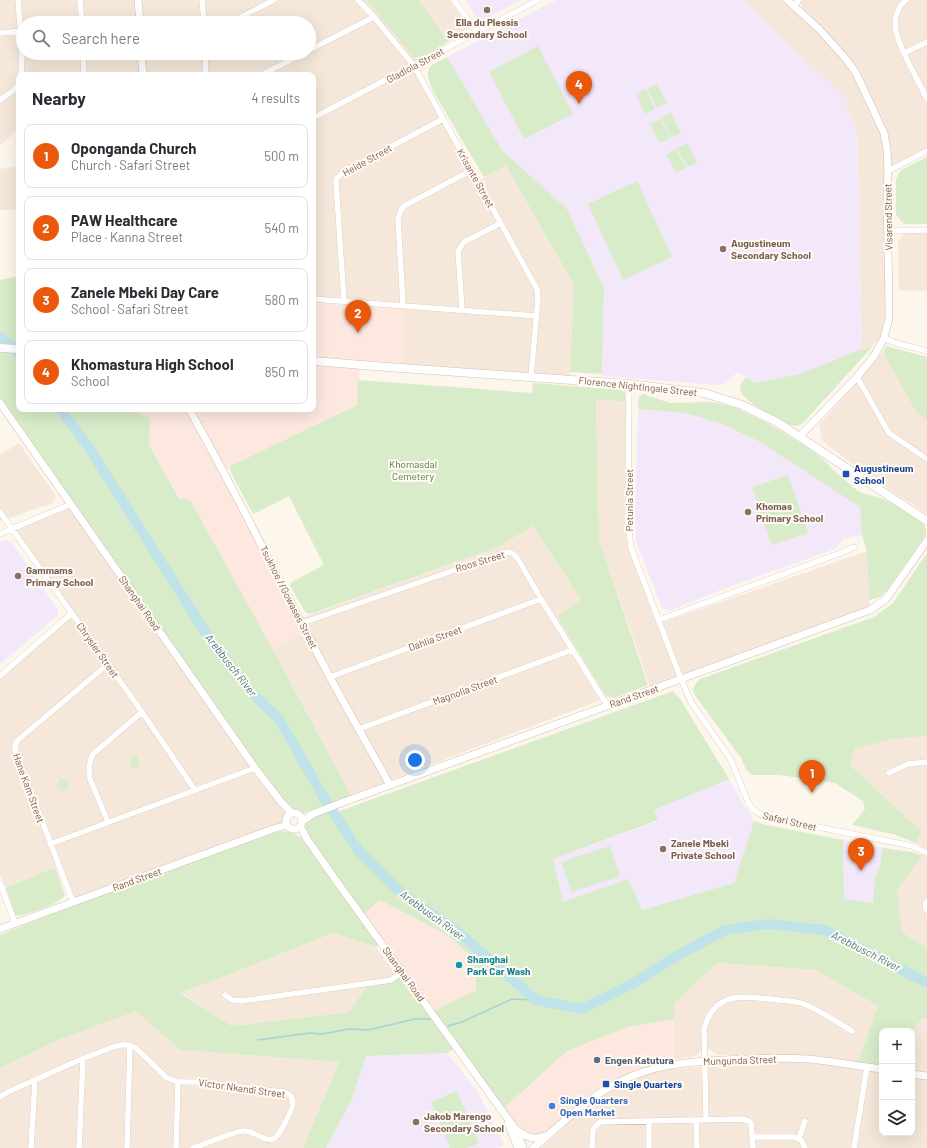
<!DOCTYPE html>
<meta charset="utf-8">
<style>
body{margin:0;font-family:Barlow,sans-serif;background:#f7f7f7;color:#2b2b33}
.controls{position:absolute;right:12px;bottom:12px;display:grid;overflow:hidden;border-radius:8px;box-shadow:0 4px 16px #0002}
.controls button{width:36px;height:36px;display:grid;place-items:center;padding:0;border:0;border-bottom:1px solid #e1e1e2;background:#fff;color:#2b2b33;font:20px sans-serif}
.you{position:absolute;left:415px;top:760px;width:14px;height:14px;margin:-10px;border:3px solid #fff;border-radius:50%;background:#1a73e8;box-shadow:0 0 0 6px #1a73e833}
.badge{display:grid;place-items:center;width:26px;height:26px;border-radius:50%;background:#ea580c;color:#fff;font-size:13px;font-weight:700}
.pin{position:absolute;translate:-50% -33px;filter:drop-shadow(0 1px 2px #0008)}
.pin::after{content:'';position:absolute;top:21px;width:14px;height:12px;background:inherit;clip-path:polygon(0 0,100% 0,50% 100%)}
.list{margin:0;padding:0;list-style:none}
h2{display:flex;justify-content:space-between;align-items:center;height:52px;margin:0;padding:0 16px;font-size:17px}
h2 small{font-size:13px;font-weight:400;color:#7c7c81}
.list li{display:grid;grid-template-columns:26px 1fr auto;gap:12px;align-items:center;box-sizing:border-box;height:64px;margin:0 8px 8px;padding:0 8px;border:1px solid #e1e1e2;border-radius:8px}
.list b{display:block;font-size:15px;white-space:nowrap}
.list p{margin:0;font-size:13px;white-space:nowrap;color:#7c7c81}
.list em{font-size:13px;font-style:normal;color:#7c7c81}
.icon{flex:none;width:22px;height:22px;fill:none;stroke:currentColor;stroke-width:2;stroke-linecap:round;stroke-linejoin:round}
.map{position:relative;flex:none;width:927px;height:1148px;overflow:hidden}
.search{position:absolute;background:#fff;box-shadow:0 4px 16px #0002;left:16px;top:16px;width:300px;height:44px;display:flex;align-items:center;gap:10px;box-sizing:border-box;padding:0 14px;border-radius:22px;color:#7c7c81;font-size:15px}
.panel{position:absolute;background:#fff;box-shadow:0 4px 16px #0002;left:16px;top:72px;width:300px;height:340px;border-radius:8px}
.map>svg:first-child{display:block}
.residential{fill:#f5e8da;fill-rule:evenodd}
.commercial{fill:#fde8e0}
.education{fill:#f3e8fa}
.green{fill:#d8ecc9;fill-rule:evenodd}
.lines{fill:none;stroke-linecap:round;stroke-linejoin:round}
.stream{stroke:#a5d3da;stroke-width:1.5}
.river{stroke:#bfe3e8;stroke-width:10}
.minor-casing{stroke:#d1beb0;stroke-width:6}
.tertiary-casing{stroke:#d1beb0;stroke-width:8}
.secondary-casing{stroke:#d6c0b0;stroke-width:9}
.minor{stroke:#fff;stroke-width:5.5}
.tertiary{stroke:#fff;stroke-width:7}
.secondary{stroke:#fff;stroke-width:8}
.education-dot{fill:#8d6e63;stroke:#fffaf3;stroke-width:1.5}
.transit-dot{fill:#1a4fb4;stroke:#fffaf3;stroke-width:1.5}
.culture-dot{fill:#0f9aa8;stroke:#fffaf3;stroke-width:1.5}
.service-dot{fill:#5c6f8a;stroke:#fffaf3;stroke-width:1.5}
.shop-dot{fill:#3f7fe0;stroke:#fffaf3;stroke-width:1.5}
.labels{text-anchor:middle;stroke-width:4;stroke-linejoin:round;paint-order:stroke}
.education-label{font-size:10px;font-weight:bold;fill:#785e54;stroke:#fffaf3;text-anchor:start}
.street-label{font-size:10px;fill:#7a5c4d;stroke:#fffaf3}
.park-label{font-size:10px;fill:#537a41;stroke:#fffaf3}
.transit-label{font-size:10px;font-weight:bold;fill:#164399;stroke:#fffaf3;text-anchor:start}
.culture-label{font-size:10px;font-weight:bold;fill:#0d838f;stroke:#fffaf3;text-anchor:start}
.service-label{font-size:10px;font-weight:bold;fill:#4e5e75;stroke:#fffaf3;text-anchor:start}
.shop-label{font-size:10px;font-weight:bold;fill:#366cbe;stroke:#fffaf3;text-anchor:start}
.water-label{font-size:11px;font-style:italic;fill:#437c86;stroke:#fffaf3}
</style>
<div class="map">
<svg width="927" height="1148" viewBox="0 0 927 1148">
<rect width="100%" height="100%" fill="#fdf6ec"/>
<!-- residential -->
<path class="residential" d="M0,0H450L468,28L414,65L478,181L506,166L574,285L570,379L403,368L313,299V75H19V128L0,146ZM23,23H309V53H23Z
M742,0H780L791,9L805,17L799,0H927V151L888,171L887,329L872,347L862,349L857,130L845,106L849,102Z
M19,166V210H0V169Z
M927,230V291L899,290L898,241L908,231Z
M883,352L916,412L927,420V514L866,474L822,441L819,425Z
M596,399L626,402L625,526L628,547L658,624L867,551L870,610L651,690L599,539Z
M19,443L56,496L53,503L0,521V455Z
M71,504L281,802L287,818L286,820L273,829L74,898L61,865L6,888L0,874V676L72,613L11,529Z
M533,526L581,600L557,616L602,690L609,697L351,795L272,648L304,632L298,619L498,547Z
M927,736V948L902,932L897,891L926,849L916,843L922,832L850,765L855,749L893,739Z
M333,933L376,947L397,976L368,984L349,1012L232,1026L180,992L230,974Z
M717,963L816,970L878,1006L858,1062L806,1055H717L710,1049L701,1051L696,1056L674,1060V1004Z
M136,1010L182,1050L339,1062L303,1148H0V1068L58,1040Z
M923,1018L927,1020V1073L912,1070V1031Z
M768,1061L813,1062L863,1069L853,1148H540L603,1091L612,1086L674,1064V1069Z
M869,1070L882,1072V1133H912V1077L927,1079V1148H857Z"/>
<!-- commercial -->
<path class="commercial" d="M313,299L403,305V368L360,365L357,405L226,470L192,409H313Z
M129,409H186L304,632L272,648L190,501L180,498L149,445L150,418Z
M380,900L447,935L474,958L476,990L432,1013L362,916Z
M674,1019V1064L620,1081L550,1134L526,1136L502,1110L567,1051L628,1027Z"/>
<!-- education -->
<path class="education" d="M465,0H521L483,20L478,19Z
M556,0H742L846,98L849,102L845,106L857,130L862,349L800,374L754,383L738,372L724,384L715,385L602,376L604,288L567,209L502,150L447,57Z
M638,409L685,413L720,423L760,442L861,507L862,535L844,538L835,549L728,587L669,611L662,608L636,541L635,516Z
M6,540L12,543L58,610V615L0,664V542Z
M729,779L741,800L754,821L734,883L642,910L628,879L563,903L553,859L658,821L654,810Z
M843,840L883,848L880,864L875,878L873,903L844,899Z
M447,1053L477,1091L504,1145L498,1148H326L352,1099L365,1056Z"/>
<!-- green -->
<path class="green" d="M367,0H419L448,42L420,57H415L411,54Z
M538,46L573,114L524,139L489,72Z
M447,57L502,150L567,209L604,288L602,374L570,372L574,285L506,166L484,177L433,91C424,69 426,67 447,57Z
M657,84L667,103L657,108L647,89Z
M646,89L655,109L645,114L636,94Z
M671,113L681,133L671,138L661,118Z
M660,119L670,138L660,143L650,124Z
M688,143L697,163L687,167L677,148Z
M676,149L686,168L676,173L666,154Z
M927,157V224H904L896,215V179L901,170Z
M637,181L672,257L623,280L588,204Z
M19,276V409H129L150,418L149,445L179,498L190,500L272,648L351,795L299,815L292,813L281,802L0,403V280Z
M886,346L927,357V420L916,412L883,352Z
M872,347L803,423L797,426L790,425C780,419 739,401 740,388C740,384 744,380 746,377L754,383L800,374L862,349Z
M358,380L532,393L533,383L622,390L625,393L626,402L596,399L599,539L648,685L614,698L607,696L602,690L557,616L581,600L533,526L498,547L310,614L305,612L290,585L292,582L324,565L289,496L253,514L230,471L231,466L357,405Z
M643,394L670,403L711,402L734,407L769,424L805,446L824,460L834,471L859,492L877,497L897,505L924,525L926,530V535L887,590L880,597L869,600L867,552L862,535L860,507L760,442L720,423L685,413L638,409L639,397Z
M788,475L808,533L771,545L752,487Z
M927,553V736L893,739L855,749L850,765L922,832L916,843L896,835L852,825L865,809L863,801L835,783L779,775H752L747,771L741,758L700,702C692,692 690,689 700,679L874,617L893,603Z
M673,691L680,699L729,779L654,810L658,820L553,859L563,902L628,879L642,910L734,883L754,821L766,825L843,840L844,899L873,903L875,878L880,864L883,848L911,852L922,855L897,891L902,932L927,948V1020L923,1018L912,1031H882V1065L858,1062L878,1006L816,970L717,963L674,1004V1019L628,1027L567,1051L502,1110L457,1047L447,1053L366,1056L352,1099L326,1148H303L339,1062L181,1050L136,1011L58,1040L0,1068V935L54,913L275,832C286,830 296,832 304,841L378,945L376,947L333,933L230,974L180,993L232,1026L349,1012L368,984L385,981L402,972L432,1012L476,990L474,958L447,935L380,900L362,916L307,839L302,821L330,808L358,850L374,866L358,848L336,813L337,812ZM677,955L634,983L582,1009L549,1002L583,1007L633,983Z
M133,755H137L139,765L138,767L132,770L129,761Z
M62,778L68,780L67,783L69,785L67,789L62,791L57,786L59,780Z
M610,846L620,876L572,892L561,862Z
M55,867L65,895C62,903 26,915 17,916L15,914L6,888Z
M457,1091L479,1143L467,1148H450L431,1102Z"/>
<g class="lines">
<!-- stream -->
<path class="stream" d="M448,1026L462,1022L512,999L536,1000
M258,1040L309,1033L322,1034L349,1029L368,1030L415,1019H430"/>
<!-- river -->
<path class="river" d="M0,337L13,346L19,354
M60,409L90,449L212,643L251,692L279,719L324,798L358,850L401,893L457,931L536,1000L582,1009L634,983L675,957L725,930L768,924L825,930L927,983"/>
<!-- minor casing -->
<g class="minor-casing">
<path id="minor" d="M18,0L22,55L21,75
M80,0L82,23
M202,0L204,23
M358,0L374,17L414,66L537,289L538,299L531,377
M454,0L476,31
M906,0C899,6 895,15 895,25C895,41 919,82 927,99
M794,6L799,0
M208,23L233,21L274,0
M0,33L23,31
M309,50L374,17
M83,53L84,75
M205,53L206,75
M904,53L927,42
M261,75L304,53
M0,100L14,90L19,83
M313,118L538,0
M888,171L927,151
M888,231L927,230
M313,299L536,316
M344,301L336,183L337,178L345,171L443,119
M403,305L398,219L401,210L404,206L472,170
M462,310L458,251L464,242L501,223
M884,338L896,343L927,351
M857,377L889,433L927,459
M629,384L628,521L631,548L681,679L691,702L731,760L748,802L751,807L756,812L768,817L912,846L927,853
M0,512L142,712L195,790
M0,534L71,504
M659,620L846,551L854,547
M302,623L507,552L512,553L518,559L541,599L607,705
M0,676L72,613
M330,677L541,599
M359,729L572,650
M889,773L908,764L927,762
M108,822L90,779C88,770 89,762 93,754L142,712
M50,844L255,768
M0,883L15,923
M927,901L925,905L927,911
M73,902L15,750V745L18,740L108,664
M225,995L232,1000L241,1001L385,981L391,980L402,972
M178,1082H197L285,1092L291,1096C292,1098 293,1102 293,1105C291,1111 279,1138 273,1139C263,1142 254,1130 243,1131C232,1132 206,1144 193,1148
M0,1097L8,1092L77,1061L113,1047L122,1045H130L136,1048L167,1078L178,1082L176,1148
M706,1119L704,1029C714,992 740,996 770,999C781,1001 794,1000 804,1004C821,1011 837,1022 852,1031
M696,1120L697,1148
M649,1121V1148
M752,1137H794L801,1140L805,1148
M799,1138L805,1121
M31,1148L35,1080
M79,1148L83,1059
M127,1148L130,1045
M592,1148L593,1130L595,1127L600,1122L741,1119L749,1121L751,1123L753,1148
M854,1148L867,1067"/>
</g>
<!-- tertiary casing -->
<g class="tertiary-casing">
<path id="tertiary" d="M138,0L140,23
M787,0L819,29L846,59L856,73L884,133L887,150L888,171L887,195L889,305V318L884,338L874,356L857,377L800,436
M141,53L143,75
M0,403L255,768L281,802L292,813
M189,409C239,497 282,588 330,677C349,713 370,749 390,785
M286 821a8 8 0 1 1 16 0a8 8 0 1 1-16 0Z
M302,821L313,814L341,803L870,610L886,599L927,541
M300,826L307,839L340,886L516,1130L523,1148
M0,929L273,829L287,825
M912,1074L927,1076
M508,1123L518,1148
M517,1130C525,1137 535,1140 545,1136
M533,1148C561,1125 586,1098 619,1082C652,1065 686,1062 722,1060C750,1059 779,1057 807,1059C832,1061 857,1066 882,1069"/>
</g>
<!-- secondary casing -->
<g class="secondary-casing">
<path id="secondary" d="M0,348L19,349
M313,361L387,367L629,384L704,393L742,405L777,422L927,521"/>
</g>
<!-- minor -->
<use href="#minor" class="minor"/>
<!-- tertiary -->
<use href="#tertiary" class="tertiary"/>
<!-- secondary -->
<use href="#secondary" class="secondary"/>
</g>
<!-- markers -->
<g class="education-dot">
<circle cx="487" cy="10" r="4"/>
<circle cx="723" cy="249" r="4"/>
<circle cx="748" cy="512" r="4"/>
<circle cx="18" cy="576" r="4"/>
<circle cx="663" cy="849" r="4"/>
<circle cx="416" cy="1122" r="4"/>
</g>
<g class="transit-dot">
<rect x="842" y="470" width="8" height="8" rx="2"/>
<rect x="602" y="1080" width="8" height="8" rx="2"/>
</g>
<circle class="culture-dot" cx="459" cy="965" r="4"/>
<circle class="service-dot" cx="597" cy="1060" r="4"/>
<circle class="shop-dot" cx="552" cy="1106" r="4"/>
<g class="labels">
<!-- education labels -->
<g class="education-label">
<text x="487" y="26" text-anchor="middle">Ella du Plessis<tspan x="487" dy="12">Secondary School</tspan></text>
<text x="731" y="247">Augustineum<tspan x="731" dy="12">Secondary School</tspan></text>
<text x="756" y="510">Khomas<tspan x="756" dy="12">Primary School</tspan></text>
<text x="26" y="574">Gammams<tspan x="26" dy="12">Primary School</tspan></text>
<text x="671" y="847">Zanele Mbeki<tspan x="671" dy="12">Private School</tspan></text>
<text x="424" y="1120">Jakob Marengo<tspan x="424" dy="12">Secondary School</tspan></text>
</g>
<!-- street labels -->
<g class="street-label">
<text transform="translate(415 65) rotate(-28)" y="4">Gladiola Street</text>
<text transform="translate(367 160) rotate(-29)" y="4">Heide Street</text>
<text transform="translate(476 178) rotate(61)" y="4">Krisante Street</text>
<text transform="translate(888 217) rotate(-91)" y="4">Visarend Street</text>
<text transform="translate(638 386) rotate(6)" y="4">Florence Nightingale Street</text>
<text transform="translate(629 500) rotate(-90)" y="4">Petunia Street</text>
<text transform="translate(480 561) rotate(-17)" y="4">Roos Street</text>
<text transform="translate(289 597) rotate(63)" y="4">Tsukhoe //Gowases Street</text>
<text transform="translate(140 603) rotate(55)" y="4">Shanghai Road</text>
<text transform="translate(435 638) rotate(-20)" y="4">Dahlia Street</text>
<text transform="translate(98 650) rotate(55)" y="4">Chrysler Street</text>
<text transform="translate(465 690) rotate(-20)" y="4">Magnolia Street</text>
<text transform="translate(634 696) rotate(-19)" y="4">Rand Street</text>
<text transform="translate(29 788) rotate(70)" y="4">Hane Kam Street</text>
<text transform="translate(790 821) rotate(13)" y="4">Safari Street</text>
<text transform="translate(137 879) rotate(-20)" y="4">Rand Street</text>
<text transform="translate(404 974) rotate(54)" y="4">Shanghai Road</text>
<text transform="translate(740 1060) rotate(-2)" y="4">Mungunda Street</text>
<text transform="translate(242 1088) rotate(8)" y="4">Victor Nkandi Street</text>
</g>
<!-- park labels -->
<g class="park-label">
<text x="413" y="468">Khomasdal<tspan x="413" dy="12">Cemetery</tspan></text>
</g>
<!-- transit labels -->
<g class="transit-label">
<text x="854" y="472">Augustineum<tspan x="854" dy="12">School</tspan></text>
<text x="614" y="1088">Single Quarters</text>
</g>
<!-- culture labels -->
<g class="culture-label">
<text x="467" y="963">Shanghai<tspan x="467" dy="12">Park Car Wash</tspan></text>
</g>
<!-- service labels -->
<g class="service-label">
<text x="605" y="1064">Engen Katutura</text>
</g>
<!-- shop labels -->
<g class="shop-label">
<text x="560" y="1104">Single Quarters<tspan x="560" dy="12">Open Market</tspan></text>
</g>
<!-- water labels -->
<g class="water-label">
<text transform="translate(231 665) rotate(52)" y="4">Arebbusch River</text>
<text transform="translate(432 915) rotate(36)" y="4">Arebbusch River</text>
<text transform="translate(866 951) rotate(27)" y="4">Arebbusch River</text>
</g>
</g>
</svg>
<div class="controls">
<button>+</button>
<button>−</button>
<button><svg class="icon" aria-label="layers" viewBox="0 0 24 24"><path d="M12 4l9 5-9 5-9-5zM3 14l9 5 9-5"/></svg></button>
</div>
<div class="you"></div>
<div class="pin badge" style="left:812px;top:793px">1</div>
<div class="pin badge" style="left:358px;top:333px">2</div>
<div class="pin badge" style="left:861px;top:871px">3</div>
<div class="pin badge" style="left:579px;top:104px">4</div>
<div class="search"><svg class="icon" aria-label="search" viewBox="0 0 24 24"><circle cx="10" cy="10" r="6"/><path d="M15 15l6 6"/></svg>Search here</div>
<section class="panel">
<h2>Nearby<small>4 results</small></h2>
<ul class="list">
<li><span class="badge">1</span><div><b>Oponganda Church</b><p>Church · Safari Street</p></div><em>500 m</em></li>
<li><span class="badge">2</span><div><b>PAW Healthcare</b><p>Place · Kanna Street</p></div><em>540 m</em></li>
<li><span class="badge">3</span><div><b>Zanele Mbeki Day Care</b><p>School · Safari Street</p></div><em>580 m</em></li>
<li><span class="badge">4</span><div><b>Khomastura High School</b><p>School</p></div><em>850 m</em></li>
</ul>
</section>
</div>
